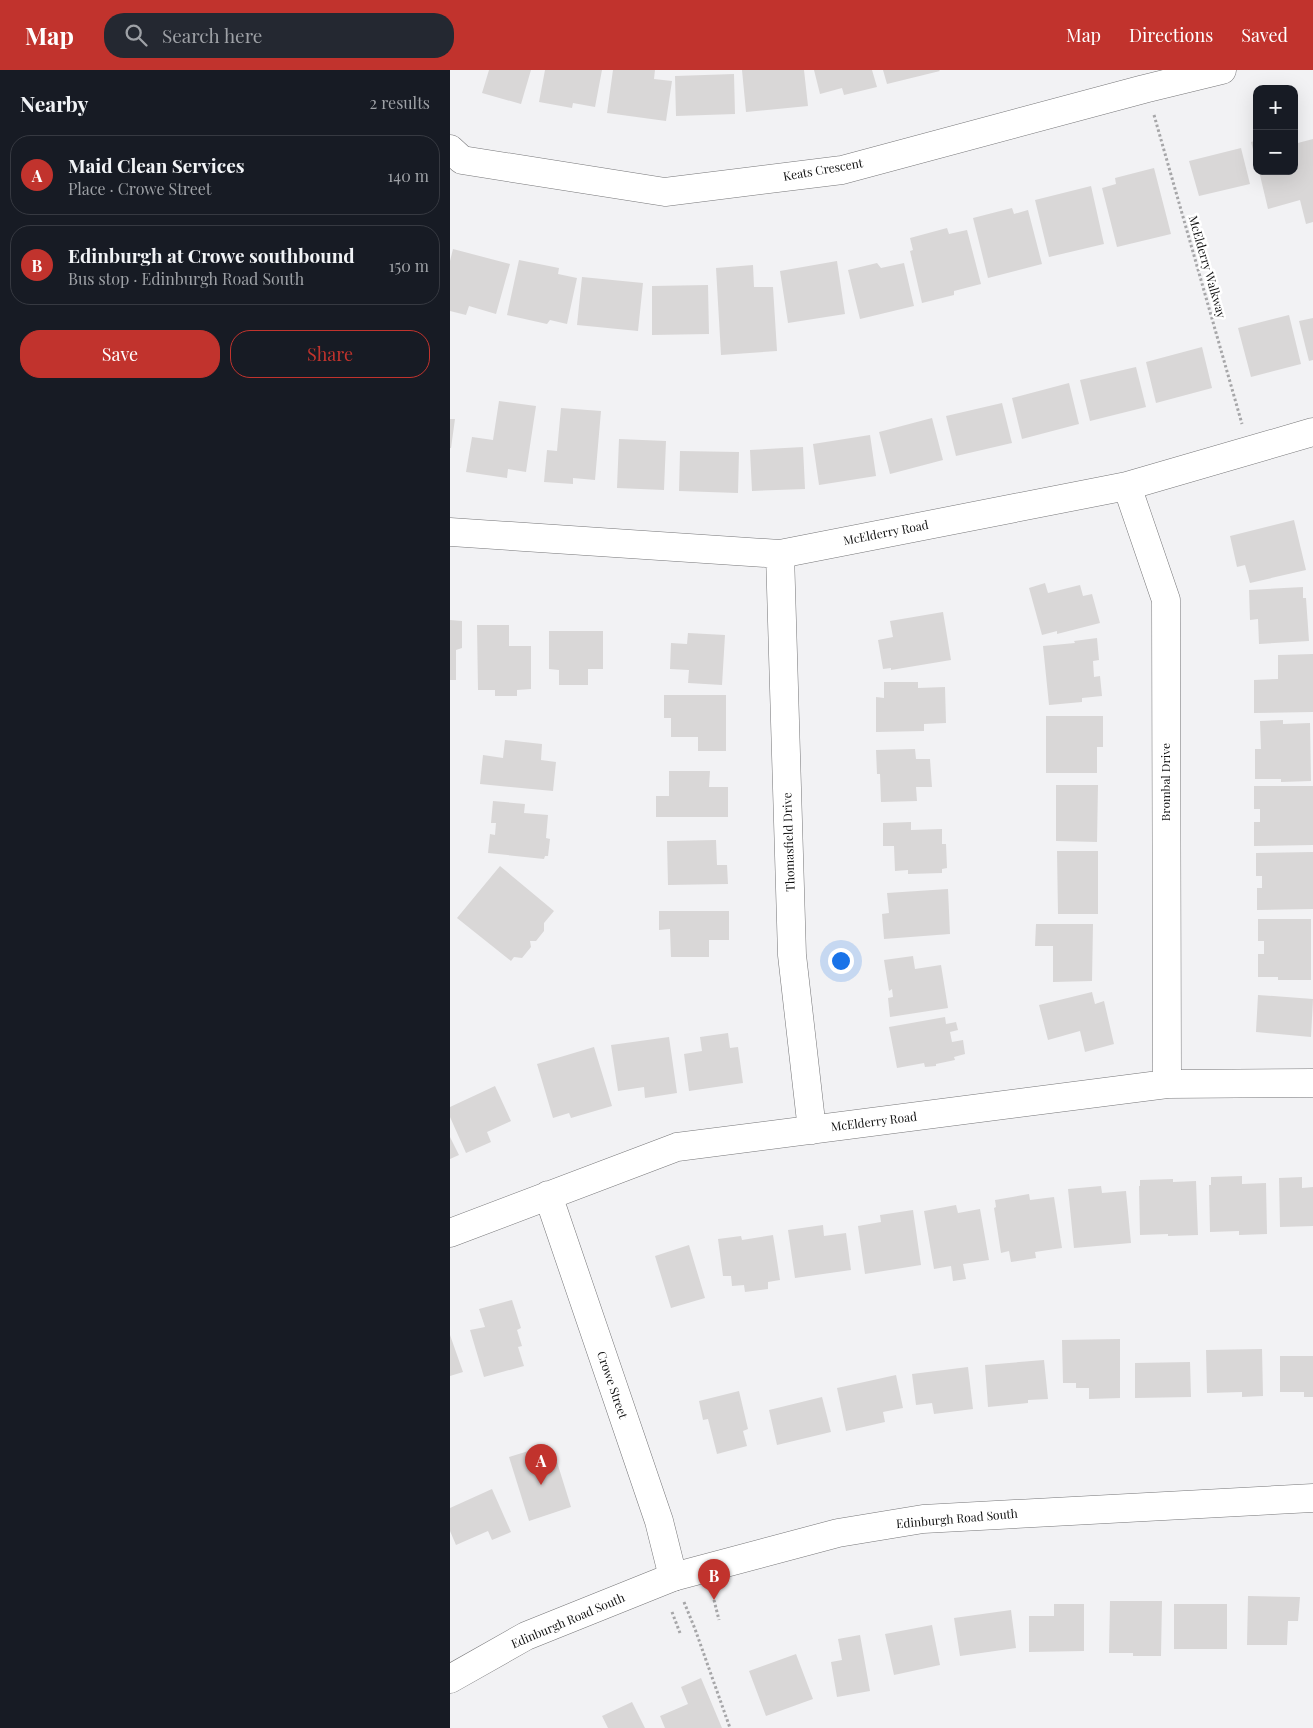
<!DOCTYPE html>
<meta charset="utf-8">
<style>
body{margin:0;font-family:"Playfair Display",serif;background:#242831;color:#f1f3f6}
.controls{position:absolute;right:15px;top:15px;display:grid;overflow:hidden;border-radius:10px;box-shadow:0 5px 20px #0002}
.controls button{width:45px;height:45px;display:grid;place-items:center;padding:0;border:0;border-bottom:1px solid #363941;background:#171b24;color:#f1f3f6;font:25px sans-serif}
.you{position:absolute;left:390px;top:890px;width:18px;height:18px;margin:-12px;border:4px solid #fff;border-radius:50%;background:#1a73e8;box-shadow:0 0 0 8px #1a73e833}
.badge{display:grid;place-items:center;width:32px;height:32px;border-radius:50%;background:#c1332d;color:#fff;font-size:16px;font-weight:700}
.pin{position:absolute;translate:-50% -41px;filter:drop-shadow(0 1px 2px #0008)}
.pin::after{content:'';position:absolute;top:26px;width:18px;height:15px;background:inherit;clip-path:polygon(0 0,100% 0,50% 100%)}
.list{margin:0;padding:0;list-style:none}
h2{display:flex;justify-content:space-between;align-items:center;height:65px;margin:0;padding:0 20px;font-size:21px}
h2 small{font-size:16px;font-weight:400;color:#9ea1a6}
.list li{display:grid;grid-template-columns:32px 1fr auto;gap:15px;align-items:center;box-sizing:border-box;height:80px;margin:0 10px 10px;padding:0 10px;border:1px solid #363941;border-radius:20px}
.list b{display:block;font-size:19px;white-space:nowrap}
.list p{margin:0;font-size:16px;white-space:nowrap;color:#9ea1a6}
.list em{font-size:16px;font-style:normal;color:#9ea1a6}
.actions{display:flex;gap:10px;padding:15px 20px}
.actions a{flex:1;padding:11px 0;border:1px solid #c1332d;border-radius:20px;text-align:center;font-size:18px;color:#c1332d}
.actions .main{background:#c1332d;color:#fff}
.icon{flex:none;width:28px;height:28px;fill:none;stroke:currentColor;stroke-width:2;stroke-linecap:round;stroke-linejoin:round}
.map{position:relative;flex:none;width:863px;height:1658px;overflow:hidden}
header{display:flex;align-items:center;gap:30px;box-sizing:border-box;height:70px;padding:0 25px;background:#c1332d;color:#fff}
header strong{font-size:24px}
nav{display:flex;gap:28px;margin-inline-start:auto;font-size:18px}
.search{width:350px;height:45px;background:#242831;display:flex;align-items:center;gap:12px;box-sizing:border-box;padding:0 18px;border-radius:20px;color:#9ea1a6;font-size:19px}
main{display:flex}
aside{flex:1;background:#171b24}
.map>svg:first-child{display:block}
.building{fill:#d9d7d7}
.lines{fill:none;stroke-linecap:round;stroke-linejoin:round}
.street-casing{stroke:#767678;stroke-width:29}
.secondary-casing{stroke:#767678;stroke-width:29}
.path{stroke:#a6a6a8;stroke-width:3;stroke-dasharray:2.5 2.5;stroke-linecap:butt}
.street{stroke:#fff;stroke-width:28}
.secondary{stroke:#fff;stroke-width:28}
.labels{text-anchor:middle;stroke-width:5;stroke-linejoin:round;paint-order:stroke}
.street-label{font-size:12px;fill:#101010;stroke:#fff}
</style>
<header>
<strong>Map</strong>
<div class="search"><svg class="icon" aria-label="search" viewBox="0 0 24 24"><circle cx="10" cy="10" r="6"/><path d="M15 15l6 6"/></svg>Search here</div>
<nav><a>Map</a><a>Directions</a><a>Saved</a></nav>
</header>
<main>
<aside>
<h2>Nearby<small>2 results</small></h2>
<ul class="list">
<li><span class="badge">A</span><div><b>Maid Clean Services</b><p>Place · Crowe Street</p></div><em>140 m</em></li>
<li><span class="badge">B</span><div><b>Edinburgh at Crowe southbound</b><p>Bus stop · Edinburgh Road South</p></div><em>150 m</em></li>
</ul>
<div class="actions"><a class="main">Save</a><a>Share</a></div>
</aside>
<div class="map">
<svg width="863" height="1658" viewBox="0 0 863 1658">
<rect width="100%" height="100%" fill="#f2f2f4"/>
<!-- building -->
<path class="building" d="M39,0H81L71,34L32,23Z
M95,0H152L145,37L123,33L122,38L89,32Z
M163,0H205L204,9L222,11L216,51L157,43Z
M292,0H354L358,36L296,42Z
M364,0H422L427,17L394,25L392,18L370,24Z
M433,0H489L490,1L437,14Z
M284,4L285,44L226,46L225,6Z
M863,69V152L856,154L850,130L818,139L809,101H844V74Z
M807,70V91H806L801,72Z
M791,78L800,114L749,126L739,91Z
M704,98L721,164L667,177L652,118L666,114L665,108Z
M641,116L654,174L599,187L585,130Z
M562,138L564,144L578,140L592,194L538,208L523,148Z
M497,158L499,164L517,160L531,214L504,221V225L472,233L460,181L463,180L460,168Z
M3,179L60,194L46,244L19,236L16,245L0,241V191Z
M69,190L109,198L108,204L127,208L117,254L100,250L97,254L57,245Z
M387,191L395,244L338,253L330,201Z
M427,193L431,198L454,193L464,236L410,249L398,200Z
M303,195L304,217H323L327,281L271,285L266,198Z
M132,207L193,213L188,261L127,255Z
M258,215L259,264L202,265V216Z
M839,245L851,294L801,307L788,258Z
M863,248V290L859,291L849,251Z
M752,277L762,318L706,333L696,292Z
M686,297L696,337L640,351L630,310Z
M619,313L629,354L572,369L562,328Z
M49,331L86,336L76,402L58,399L57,408L16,402L22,367L43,370Z
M552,333L562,373L506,386L496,346Z
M111,338L151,341L145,410L123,408V414L94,412L97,380L107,381Z
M482,348L493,390L440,404L429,362Z
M0,349H5L1,378H0Z
M420,365L426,406L369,415L363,374Z
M169,369L216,371L214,420L167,418Z
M353,377L355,419L302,421L300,380Z
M230,381L289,382L288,423L229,421Z
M844,450L856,500L800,513L795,495L787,497L780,466Z
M595,513L598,523L630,515L633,526L642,524L650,553L607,564V561L592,565L579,518Z
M853,517V528H856L859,571L809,574L808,549L800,550L799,520Z
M493,542L501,590L441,600V598L433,599L428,570L443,567L440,551Z
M0,550L12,551V578L6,580V610H0Z
M27,555H59V576H81V619L67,620V626H45V620H28Z
M99,561H153V599H138V615H109V600L99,599Z
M238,563L275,565L272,615L238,613L239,600L220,599L221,573L237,574Z
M647,568L649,590L643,591L644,607L650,606L652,626L632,628V632L599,635L593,576L625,573L624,571Z
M863,584V642L804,643V610L828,609V585Z
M434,612H468V618L495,617L496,653L474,654V661L426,662V627L434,628Z
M214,625H276V681H248V667H221V648H214Z
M596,646H653V677H647V703H596Z
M833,650V654L860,653L861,711L831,712V709H805V679H811L810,651Z
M55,670L92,674L91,690L106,692L103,721L30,714L33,685L53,688Z
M465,679L466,689H480L482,717H466L467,731L431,732L430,704H427L426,680Z
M219,701H260L259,717H278V747H206V726H219Z
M606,715H648L647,772L606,771Z
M804,716H863V775L804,776V752H810V739H804Z
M43,731L75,734L74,743L98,745L96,768L100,769L98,786H95L94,789L38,783L40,764L45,765L46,753H41Z
M461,752V760L492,759V774H496L497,798L492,799V803L458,804V800L445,801L444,776H433V753Z
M266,770L267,795H277L278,814L218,815L217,771Z
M607,781H648V844H608Z
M863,782V839L807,840V818H812V806H806V783Z
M50,796L104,841L94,853V861L86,871H80L81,877L72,888L64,887L61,891L7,848Z
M498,819L500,864L434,869L432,844L439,843L437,823Z
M209,841H279V870H259V887H221L220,859L209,860Z
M808,849H861V910H828V907H808V884H814V871H808Z
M586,854H643L642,911L603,912V876H585Z
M463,886L465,899L491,895L498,938L440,947L438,928L443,927L442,919L439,921L434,890Z
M642,922L645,934L654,931L664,974L635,982L630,961L598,970L589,935Z
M808,925L863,929L861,967L806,962Z
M495,947L496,954L506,952L508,960L500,962L502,972L513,970L515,984L504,987L505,990L486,994V996L475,997L474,993L447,998L439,957Z
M278,963L280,978L288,977L293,1013L239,1021L234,984L252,981L250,967Z
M219,967L227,1023L195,1028L194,1017L168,1021L161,975Z
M144,977L162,1036L121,1048L119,1043L103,1048L87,994Z
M45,1016L61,1051L37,1062L41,1072L16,1083L0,1047V1037Z
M0,1067L9,1085L0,1089Z
M792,1106V1114L816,1113L817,1164L789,1165V1161L760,1162L759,1115H761V1107Z
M852,1107V1118L863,1117V1156L830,1157L829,1108Z
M723,1109V1112L746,1111L748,1165L718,1166V1164L690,1165L689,1116H690V1110Z
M651,1116L652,1123L676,1121L681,1173L624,1178L618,1119Z
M579,1124L580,1130L604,1127L612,1178L585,1182L586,1188L561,1192L559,1181L551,1183L544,1138L546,1137L545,1130Z
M506,1135L508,1143L530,1139L539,1190L513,1194L516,1209L503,1211L501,1196L484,1199L474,1141Z
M463,1140L471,1195L415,1204L408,1156L431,1152L430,1145Z
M373,1155L374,1166L396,1163L401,1200L345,1208L338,1160Z
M323,1165L330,1210L318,1212V1219L295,1222L294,1215L282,1216L281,1206H273L268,1169L291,1166L292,1170Z
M239,1175L255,1228L221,1238L205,1186Z
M62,1230L71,1258L67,1260L72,1276L68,1277L74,1296L34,1307L20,1260L35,1257L29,1239Z
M0,1265L13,1302L0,1306Z
M670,1269V1328L639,1329V1318H626V1313H613L612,1270Z
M812,1279L813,1326L792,1327V1322L757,1323L756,1280Z
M830,1286H863V1327H854V1322H830Z
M594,1290L598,1329L578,1330V1333L538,1337L535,1295Z
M740,1292L741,1327L685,1328V1293Z
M518,1297L523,1339L484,1344L482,1333L466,1335L462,1304Z
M446,1305L453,1338L433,1342L435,1352L396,1361L387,1318Z
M289,1321L298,1359L293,1361L297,1376L267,1384L258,1349L253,1350L249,1331Z
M372,1327L381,1362L327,1375L319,1340Z
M98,1375L104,1394L107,1392L121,1437L79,1451L59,1387Z
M42,1419L61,1462L42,1470L38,1461L6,1475L0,1461V1438Z
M798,1526L850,1527L848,1551H838L837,1575H797Z
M660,1531H712L711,1586H683V1583H659Z
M604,1534H634V1581L579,1582V1546H604Z
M724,1534H777V1579H724Z
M561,1540L566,1578L510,1586L504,1548Z
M482,1555L490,1595L444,1605L435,1564Z
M410,1565L420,1621L387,1627L381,1592L392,1590L388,1569Z
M346,1584L363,1629L316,1646L299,1601Z
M251,1608L272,1658H215L210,1646L238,1634L231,1617Z
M182,1632L195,1658H158L152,1646Z"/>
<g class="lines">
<!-- street casing -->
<g class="street-casing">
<path id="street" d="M0,79L12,90L215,122L392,100L694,19L772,0
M677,416L716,530L717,1014
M0,462L330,484L677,416L863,362
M330,484L342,885L362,1060
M98,1125L209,1451L223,1507
M0,1163L227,1077L717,1014L863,1013"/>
</g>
<!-- secondary casing -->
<g class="secondary-casing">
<path id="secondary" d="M0,1609L76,1566L223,1507L388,1463L473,1449L863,1428"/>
</g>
<!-- path -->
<path class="path" d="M704,45L792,354
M264,1530L269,1550
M234,1532L245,1559L280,1658
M222,1542L230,1563"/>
<!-- street -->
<use href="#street" class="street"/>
<!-- secondary -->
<use href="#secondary" class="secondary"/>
</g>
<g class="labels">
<!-- street labels -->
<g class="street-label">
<text transform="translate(373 100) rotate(-10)" y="4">Keats Crescent</text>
<text transform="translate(757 197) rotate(74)" y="4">McElderry Walkway</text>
<text transform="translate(436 463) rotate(-11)" y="4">McElderry Road</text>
<text transform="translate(716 712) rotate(-90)" y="4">Brombal Drive</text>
<text transform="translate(339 772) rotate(-92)" y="4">Thomasfield Drive</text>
<text transform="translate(424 1052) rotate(-7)" y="4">McElderry Road</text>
<text transform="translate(162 1315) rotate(71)" y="4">Crowe Street</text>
<text transform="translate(507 1449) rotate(-5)" y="4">Edinburgh Road South</text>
<text transform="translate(118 1551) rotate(-23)" y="4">Edinburgh Road South</text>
</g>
</g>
</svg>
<div class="controls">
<button>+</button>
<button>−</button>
</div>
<div class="you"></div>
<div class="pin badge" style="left:91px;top:1415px">A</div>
<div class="pin badge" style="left:264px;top:1530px">B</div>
</div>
</main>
